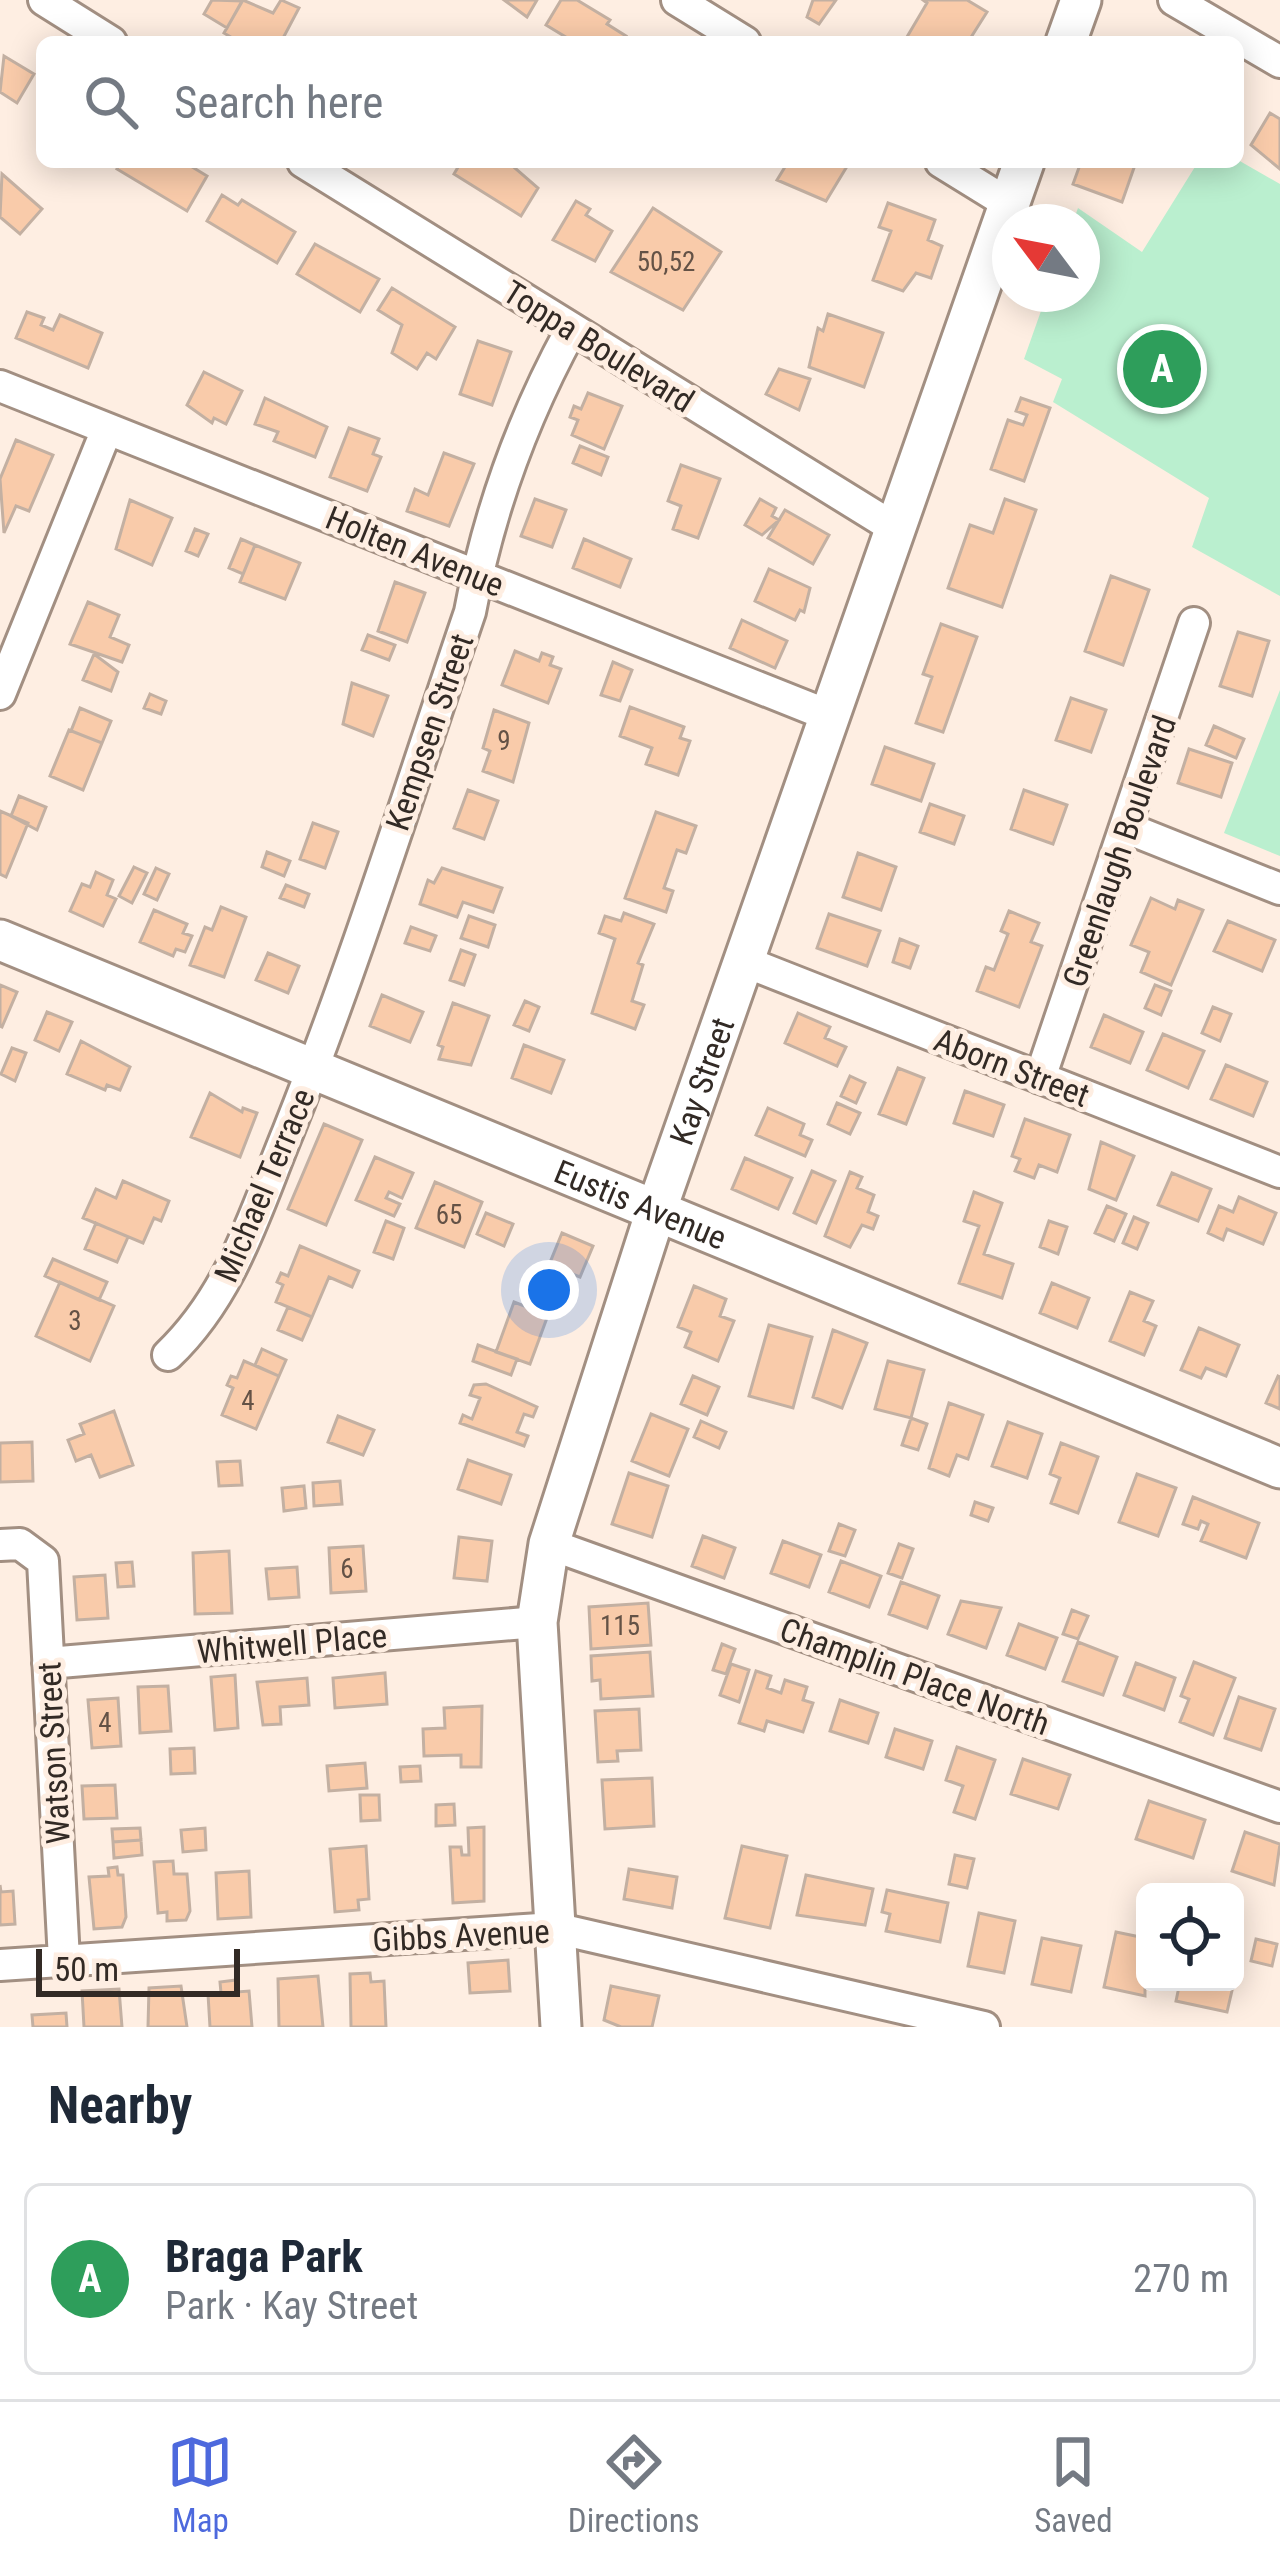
<!DOCTYPE html>
<meta charset="utf-8">
<style>
body{margin:0;font-family:"Roboto Condensed",sans-serif;background:#f6f6f7;color:#1f2937}
.controls{position:absolute;right:36px;bottom:36px;display:grid;overflow:hidden;border-radius:18px;box-shadow:0 6px 30px #0003}
.controls button{width:108px;height:108px;display:grid;place-items:center;padding:0;border:0;border-bottom:3px solid #e0e1e3;background:#fff;color:#1f2937;font:60px sans-serif}
.compass{position:absolute;left:992px;top:204px;width:108px;height:108px;border-radius:50%;background:#fff;box-shadow:0 6px 30px #0003;rotate:302deg}
.scale{position:absolute;left:36px;bottom:30px;width:204px;box-sizing:border-box;padding-left:12px;border:6px solid #322a25;border-top:0;font-size:33px;line-height:42px;white-space:nowrap;color:#322a25;-webkit-text-stroke:9px #feeee2;paint-order:stroke}
.you{position:absolute;left:549px;top:1290px;width:42px;height:42px;margin:-30px;border:9px solid #fff;border-radius:50%;background:#1a73e8;box-shadow:0 0 0 18px #1a73e833}
.badge{display:grid;place-items:center;width:78px;height:78px;border-radius:50%;background:#4d69dd;color:#fff;font-size:39px;font-weight:700}
.pin{position:absolute;translate:-50% -50%;border:6px solid #fff;box-shadow:0 3px 12px #0006}
.list{margin:0;padding:0;list-style:none}
h2{display:flex;justify-content:space-between;align-items:center;height:156px;margin:0;padding:0 48px;font-size:51px}
h2 small{font-size:39px;font-weight:400;color:#747a83}
.list li{display:grid;grid-template-columns:78px 1fr auto;gap:36px;align-items:center;box-sizing:border-box;height:192px;margin:0 24px 24px;padding:0 24px;border:3px solid #e0e1e3;border-radius:18px}
.list b{display:block;font-size:45px;white-space:nowrap}
.list p{margin:0;font-size:39px;white-space:nowrap;color:#747a83}
.list em{font-size:39px;font-style:normal;color:#747a83}
.icon{flex:none;width:66px;height:66px;fill:none;stroke:currentColor;stroke-width:2;stroke-linecap:round;stroke-linejoin:round}
.map{position:relative;flex:none;width:1280px;height:2027px;overflow:hidden}
.search{position:absolute;background:#fff;box-shadow:0 6px 30px #0003;left:36px;right:36px;top:36px;height:132px;display:flex;align-items:center;gap:30px;box-sizing:border-box;padding:0 42px;border-radius:18px;color:#747a83;font-size:45px}
.sheet{height:372px;background:#fff}
nav{display:flex;justify-content:space-around;align-items:center;box-sizing:border-box;height:168px;border-top:3px solid #e0e1e3;background:#fff;font-size:33px;color:#747a83}
nav a{display:grid;justify-items:center;gap:6px}
nav .on{color:#4d69dd}
.map>svg:first-child{display:block}
.green{fill:#baefcf}
.building{fill:#f9cbaa;stroke:#c3b0a2;stroke-width:3}
.lines{fill:none;stroke-linecap:round;stroke-linejoin:round}
.minor-casing{stroke:#a28f82;stroke-width:36}
.tertiary-casing{stroke:#a28f82;stroke-width:45}
.minor{stroke:#fff;stroke-width:30}
.tertiary{stroke:#fff;stroke-width:39}
.labels{text-anchor:middle;stroke-width:10;stroke-linejoin:round;paint-order:stroke}
.number-label{font-size:27px;fill:#645246}
.street-label{font-size:33px;fill:#322a25;stroke:#feeee2}
</style>
<div class="map">
<svg width="1280" height="2027" viewBox="0 0 1280 2027">
<rect width="100%" height="100%" fill="#feeee2"/>
<!-- green -->
<path class="green" d="M1238,160L1280,184V596L1192,547L1209,498L1053,402L1062,379L1024,359L1047,294H1082V222H1073L1078,208L1142,252L1198,162Z
M1280,690V856L1224,833Z"/>
<!-- building -->
<path class="building" d="M212,0L242,1L227,28L204,14Z
M243,0L273,13L281,0L299,8L281,42H239L224,33Z
M504,0H537L527,17Z
M561,0H577L610,20L607,24L626,36L622,42H574L546,25Z
M813,0H836L819,24L807,17Z
M923,0H967L987,12L968,42H904L927,3Z
M4,56L34,74L17,103L0,92Z
M1270,113L1280,119V169L1251,145Z
M121,162H184L207,176L187,211L117,169Z
M461,162H508L538,188L521,216L454,174Z
M788,162H836L846,168L826,201L777,180Z
M1081,162H1136L1122,202L1073,184Z
M2,174L42,209L20,234L0,217Z
M222,195L238,205L242,200L295,232L277,263L207,221Z
M576,201L590,209L586,215L612,231L595,261L553,240Z
M888,203L935,220L928,240L942,246L931,278L916,273L903,291L873,280L891,231L879,227Z
M653,208L721,252L683,310L611,272Z
M315,244L379,279L360,312L297,274Z
M392,288L455,327L436,359L427,353L417,369L392,353L402,325L378,310Z
M27,312L44,318L41,325L53,330L60,315L102,333L88,368L16,338Z
M828,314L883,333L864,387L809,367L818,328L823,331Z
M478,341L511,352L492,405L460,394Z
M779,369L810,379L799,410L766,394Z
M204,372L242,391L226,424L214,418L212,423L187,405Z
M588,393L622,406L604,449L572,435L578,420L570,417L574,406L581,409Z
M265,398L327,427L315,457L274,441L278,432L255,424Z
M1021,398L1050,408L1024,481L991,469L1008,420L1023,425L1027,415L1016,411Z
M349,428L379,439L373,454L381,457L367,491L330,477Z
M16,440L53,455L29,511L16,506L4,533L0,479Z
M580,446L608,457L601,475L573,463Z
M444,453L474,464L449,526L407,511L415,489L428,495Z
M681,465L720,479L698,538L673,529L681,506L668,501Z
M535,499L566,510L552,547L521,536Z
M760,499L776,508L772,516L779,520L762,535L745,525Z
M1005,499L1036,510L1002,607L948,588L970,525L993,533Z
M130,500L172,518L152,565L116,549Z
M785,510L829,535L813,564L768,538Z
M195,529L208,534L198,556L186,551Z
M241,539L255,545L243,574L229,568Z
M584,539L631,559L620,587L573,568Z
M255,545L300,563L285,599L240,582Z
M769,569L810,588L804,612L800,610L795,620L755,601Z
M1111,576L1149,590L1123,665L1085,651Z
M395,582L425,593L407,642L378,631Z
M88,602L119,615L110,637L129,645L122,662L70,644Z
M742,620L787,641L775,668L730,648Z
M941,624L977,637L943,732L916,723L932,677L923,674Z
M1238,632L1269,641L1252,696L1220,686Z
M368,635L395,645L389,660L362,650Z
M515,651L539,661L542,653L553,657L550,665L561,669L548,703L502,685Z
M94,654L118,672L111,691L83,680Z
M613,662L632,670L620,701L601,695Z
M352,683L388,696L373,736L343,724Z
M150,694L166,701L161,714L144,708Z
M1071,698L1106,710L1091,752L1056,740Z
M630,707L684,727L680,738L690,741L678,775L646,764L652,748L620,736Z
M80,708L111,721L102,743L71,731Z
M494,710L529,723L513,782L483,771L490,751L483,748Z
M1214,726L1244,739L1236,758L1206,745Z
M69,730L102,743L83,790L50,776Z
M885,747L934,764L921,801L872,784Z
M1189,749L1232,763L1221,797L1178,783Z
M468,790L498,801L484,839L454,828Z
M1024,790L1067,805L1053,844L1011,829Z
M19,796L46,807L37,830L11,816Z
M930,804L964,816L954,844L920,832Z
M0,811L28,823L6,877L0,874Z
M656,812L696,826L686,853L677,850L664,888L673,891L666,912L625,898Z
M313,823L338,832L325,868L300,859Z
M267,852L290,861L284,876L262,867Z
M858,853L896,867L881,910L843,897Z
M134,867L147,873L132,903L119,896Z
M156,868L169,874L157,900L144,894Z
M442,868L502,888L493,912L463,902L457,917L420,904L428,880L434,883Z
M96,872L113,880L107,895L116,899L103,926L70,911L82,884L90,887Z
M286,885L309,894L304,907L280,898Z
M1151,898L1175,909L1178,900L1203,910L1171,985L1141,972L1149,952L1131,945Z
M221,907L246,917L224,977L190,965L205,927L212,930Z
M154,910L187,924L183,933L192,936L185,952L176,949L173,956L140,942Z
M1009,911L1039,923L1031,942L1042,946L1019,1007L977,991L986,967L994,970L1008,934L1001,931Z
M624,913L654,924L638,963L643,965L632,1001L644,1005L635,1029L592,1013L615,939L599,933L605,916L621,921Z
M829,914L880,931L867,966L817,948Z
M469,916L495,925L488,947L461,938Z
M1228,921L1275,940L1262,971L1214,951Z
M411,927L436,936L430,951L405,943Z
M900,939L918,946L910,968L893,962Z
M461,950L475,955L464,985L450,980Z
M268,953L299,966L288,993L256,980Z
M0,985L17,992L2,1027L0,1026Z
M1155,985L1171,991L1161,1015L1145,1008Z
M382,995L423,1012L410,1042L370,1026Z
M525,1001L539,1007L529,1031L514,1025Z
M453,1003L489,1016L471,1065L439,1059L443,1047L438,1045Z
M1213,1007L1231,1014L1220,1041L1202,1033Z
M47,1012L72,1022L59,1051L35,1040Z
M798,1013L830,1027L825,1038L846,1047L837,1066L785,1043Z
M1104,1015L1143,1032L1130,1063L1091,1047Z
M1163,1034L1204,1051L1188,1088L1147,1070Z
M81,1041L130,1067L120,1090L107,1085L105,1090L67,1074Z
M524,1045L564,1060L551,1093L512,1078Z
M12,1048L26,1053L15,1081L1,1074Z
M1226,1065L1267,1082L1253,1116L1211,1099Z
M898,1068L924,1078L906,1124L879,1114Z
M850,1076L865,1083L856,1103L841,1096Z
M965,1091L1004,1105L993,1136L954,1123Z
M210,1093L242,1112L243,1108L257,1113L240,1157L191,1137Z
M837,1103L860,1113L850,1134L828,1124Z
M768,1108L804,1124L800,1135L812,1140L805,1156L756,1135Z
M1025,1119L1070,1135L1057,1172L1039,1165L1034,1178L1015,1171L1020,1159L1012,1156Z
M324,1124L362,1140L326,1225L288,1209Z
M1101,1142L1134,1156L1116,1200L1089,1189Z
M375,1157L413,1173L402,1198L389,1192L386,1198L400,1204L394,1216L356,1200Z
M745,1158L792,1178L778,1209L732,1189Z
M812,1171L835,1181L816,1223L794,1213Z
M850,1172L862,1177L857,1188L874,1195L868,1212L878,1216L873,1229L862,1225L850,1247L825,1236Z
M1172,1173L1211,1189L1198,1221L1158,1205Z
M123,1181L169,1201L161,1221L154,1218L143,1243L83,1218L96,1189L116,1198Z
M435,1182L482,1202L464,1247L416,1228Z
M974,1192L1002,1203L984,1254L1013,1264L1002,1298L959,1283L979,1226L964,1221Z
M1239,1197L1276,1213L1263,1244L1227,1229L1223,1240L1208,1233L1219,1206L1233,1212Z
M1107,1206L1126,1214L1114,1241L1095,1233Z
M486,1213L513,1224L504,1246L477,1234Z
M1134,1217L1148,1223L1137,1249L1123,1243Z
M386,1221L404,1228L393,1259L374,1252Z
M1049,1221L1067,1227L1058,1254L1040,1247Z
M96,1223L128,1237L117,1262L85,1249Z
M562,1233L593,1246L580,1277L549,1265Z
M300,1246L359,1271L352,1287L329,1277L312,1317L276,1302L283,1285L277,1282L281,1273L288,1276Z
M53,1259L107,1282L99,1300L45,1276Z
M60,1282L114,1306L90,1361L36,1336Z
M1052,1283L1089,1298L1077,1328L1040,1313Z
M694,1286L726,1299L720,1316L734,1321L718,1361L685,1347L691,1332L678,1327Z
M1130,1292L1153,1301L1144,1321L1156,1326L1144,1355L1110,1341Z
M514,1302L548,1315L530,1364L496,1352Z
M288,1307L312,1317L302,1340L278,1330Z
M769,1325L812,1337L793,1408L749,1396Z
M1199,1328L1239,1345L1226,1376L1206,1368L1201,1378L1181,1370Z
M833,1330L867,1343L842,1408L813,1397Z
M478,1345L517,1359L511,1375L473,1361Z
M262,1349L286,1360L279,1376L255,1365Z
M244,1361L279,1376L256,1429L222,1415L233,1388L227,1385L231,1376L237,1378Z
M888,1361L924,1370L911,1418L875,1409Z
M693,1376L719,1387L707,1415L681,1404Z
M1278,1376L1280,1377V1409L1266,1403Z
M486,1384L537,1407L533,1417L524,1414L517,1432L528,1436L524,1446L460,1423L463,1415L472,1419L480,1398L470,1395L474,1385Z
M949,1403L983,1415L968,1459L957,1455L949,1476L929,1468Z
M114,1411L133,1465L100,1477L91,1455L76,1461L68,1440L84,1434L80,1424Z
M651,1414L688,1429L669,1476L632,1461Z
M338,1416L374,1430L363,1455L328,1442Z
M911,1418L927,1424L918,1450L902,1445Z
M701,1421L726,1432L719,1448L694,1437Z
M1008,1422L1042,1434L1027,1478L992,1466Z
M32,1442L33,1481L0,1482V1443Z
M1061,1443L1098,1457L1078,1513L1051,1503L1060,1478L1050,1474Z
M468,1460L511,1475L501,1504L458,1489Z
M240,1461L242,1485L219,1486L217,1462Z
M629,1473L668,1486L652,1537L612,1524Z
M1137,1474L1176,1488L1158,1536L1119,1522Z
M340,1481L342,1504L314,1506L313,1483Z
M304,1486L306,1508L284,1511L282,1488Z
M1193,1497L1259,1523L1246,1558L1201,1541L1208,1524L1201,1521L1198,1529L1183,1524Z
M975,1502L993,1508L988,1521L971,1515Z
M839,1524L855,1530L845,1556L829,1551Z
M703,1536L735,1548L724,1578L692,1566Z
M459,1537L492,1541L487,1581L454,1578Z
M783,1541L821,1555L809,1587L771,1573Z
M899,1544L913,1549L902,1578L888,1573Z
M363,1546L366,1591L331,1593L329,1548Z
M229,1551L232,1613L195,1614L193,1553Z
M841,1561L881,1576L869,1607L829,1592Z
M132,1562L134,1586L118,1587L116,1563Z
M297,1567L299,1597L269,1599L266,1569Z
M105,1575L108,1618L77,1620L74,1577Z
M901,1582L939,1596L927,1628L889,1614Z
M961,1601L1001,1608L986,1648L948,1634Z
M648,1603L651,1645L591,1649L589,1607Z
M1072,1610L1088,1616L1078,1639L1063,1634Z
M1019,1624L1057,1638L1045,1669L1007,1655Z
M1078,1642L1117,1657L1103,1695L1063,1681Z
M722,1644L735,1649L726,1674L713,1670Z
M650,1652L653,1696L601,1699L600,1680L592,1681L591,1656Z
M1194,1662L1235,1678L1213,1735L1180,1722L1189,1699L1181,1696Z
M1136,1663L1175,1678L1164,1710L1124,1695Z
M731,1664L749,1670L739,1702L720,1695Z
M756,1671L771,1676L767,1688L781,1693L785,1680L807,1687L803,1700L813,1703L803,1732L767,1721L764,1731L739,1723Z
M385,1673L387,1704L335,1708L333,1678Z
M235,1675L238,1728L215,1730L211,1677Z
M307,1678L309,1705L280,1707L281,1724L263,1725L257,1682Z
M168,1686L171,1731L140,1733L138,1687Z
M1239,1697L1275,1709L1261,1750L1225,1738Z
M118,1698L121,1746L92,1748L88,1700Z
M840,1700L878,1713L868,1743L830,1731Z
M482,1706L481,1767H461V1755L424,1756L423,1729L445,1728L444,1708Z
M639,1709L641,1750L617,1751L618,1761L598,1762L595,1711Z
M895,1729L932,1741L923,1769L886,1757Z
M957,1747L995,1760L975,1819L954,1812L963,1786L946,1780Z
M194,1748L195,1773L171,1774L170,1749Z
M1023,1759L1070,1775L1058,1809L1011,1794Z
M365,1763L367,1788L329,1791L327,1766Z
M420,1766L421,1781L401,1782L400,1767Z
M652,1778L654,1826L605,1829L602,1780Z
M115,1785L117,1818L84,1819L82,1786Z
M360,1795H379L380,1820L361,1821Z
M1149,1801L1205,1820L1193,1858L1136,1839Z
M454,1804L455,1825L436,1826V1805Z
M484,1827V1901L453,1903L450,1847H461L462,1855H469L468,1828Z
M140,1828L141,1840L113,1842L112,1829Z
M205,1828L206,1850L183,1852L181,1830Z
M1245,1832L1280,1844L1274,1885L1232,1871Z
M141,1840L142,1855L114,1858L113,1842Z
M366,1846L369,1899L358,1900L359,1910L335,1912L330,1849Z
M742,1846L787,1856L770,1928L725,1918Z
M955,1855L974,1859L967,1888L949,1884Z
M173,1861L174,1874H187L190,1911L186,1920L167,1921V1912L158,1913L154,1862Z
M117,1867L118,1875H123L126,1917L122,1927L94,1929L89,1877L109,1876L108,1868Z
M629,1869L677,1877L672,1908L624,1899Z
M249,1871L251,1917L218,1919L216,1873Z
M806,1875L873,1889L865,1925L797,1915Z
M0,1885L1,1892L13,1891L15,1924L0,1925Z
M887,1890L948,1903L940,1942L886,1931L890,1914L882,1912Z
M979,1913L1015,1921L1004,1973L968,1966Z
M1116,1932L1145,1938V1996L1104,1987Z
M1042,1938L1081,1946L1071,1992L1032,1984Z
M1256,1939L1277,1944L1272,1966L1251,1961Z
M508,1960L510,1991L470,1993L468,1963Z
M370,1973L371,1982L384,1981L386,2027H351L350,1974Z
M318,1976L323,2027H279L278,1979Z
M236,1980L237,1992L249,1991L252,2027H210L208,1994L221,1993L220,1982Z
M1180,1982H1234L1227,2012L1176,2001Z
M181,1986L187,2027H148L149,1988Z
M611,1986L659,1996L652,2027H621L604,2020Z
M119,1989L122,2027H84L82,1991Z
M66,2013L67,2027H33L32,2015Z"/>
<g class="lines">
<!-- minor casing -->
<g class="minor-casing">
<path id="minor" d="M44,0L111,42
M677,0L745,42
M1174,0L1280,62
M303,162L896,529
M941,162L1009,204
M0,386L830,716
M0,694L107,429
M1127,828L1280,889
M743,961L1280,1172
M1040,1078L1194,623
M168,1355C232,1294 255,1212 288,1132C356,962 411,785 470,612C488,514 523,418 571,330
M549,1544L1280,1807
M0,1545L20,1544L43,1561L64,1960
M48,1663L537,1622
M0,1965L555,1928L984,2027"/>
</g>
<!-- tertiary casing -->
<g class="tertiary-casing">
<g id="tertiary">
<path d="M1066,42L1081,0"/>
<path id="s1" d="M0,940L1280,1468"/>
<path id="s2" d="M561,2027L537,1622L549,1544L656,1211L1024,162"/>
</g>
</g>
<!-- minor -->
<use href="#minor" class="minor"/>
<!-- tertiary -->
<use href="#tertiary" class="tertiary"/>
</g>
<g class="labels">
<!-- number labels -->
<g class="number-label">
<text x="666" y="271">50,52</text>
<text x="504" y="750">9</text>
<text x="449" y="1224">65</text>
<text x="75" y="1330">3</text>
<text x="248" y="1410">4</text>
<text x="347" y="1578">6</text>
<text x="620" y="1635">115</text>
<text x="105" y="1732">4</text>
</g>
<!-- street labels -->
<g class="street-label">
<text transform="translate(599 346) rotate(32)" y="12">Toppa Boulevard</text>
<text transform="translate(415 551) rotate(22)" y="12">Holten Avenue</text>
<text transform="translate(429 732) rotate(-71)" y="12">Kempsen Street</text>
<text transform="translate(1119 851) rotate(-71)" y="12">Greenlaugh Boulevard</text>
<text transform="translate(1012 1067) rotate(21)" y="12">Aborn Street</text>
<text dy="12" stroke="none"><textPath href="#s2" startOffset="972">Kay Street</textPath></text>
<text transform="translate(264 1185) rotate(-67)" y="12">Michael Terrace</text>
<text dy="12" stroke="none"><textPath href="#s1" startOffset="693">Eustis Avenue</textPath></text>
<text transform="translate(292 1643) rotate(-5)" y="12">Whitwell Place</text>
<text transform="translate(915 1676) rotate(20)" y="12">Champlin Place North</text>
<text transform="translate(53 1753) rotate(-93)" y="12">Watson Street</text>
<text transform="translate(461 1935) rotate(-3)" y="12">Gibbs Avenue</text>
</g>
</g>
</svg>
<div class="controls">
<button><svg class="icon" aria-label="locate" viewBox="0 0 24 24"><circle cx="12" cy="12" r="6"/><path d="M12 2v4M12 18v4M2 12h4M18 12h4"/></svg></button>
</div>
<svg class="compass" viewBox="-18 -18 36 36"><path d="M0-13l5 13h-10z" fill="#e53935"/><path d="M0 13l5-13h-10z" fill="#747a83"/></svg>
<div class="scale">50 m</div>
<div class="you"></div>
<div class="pin badge" style="left:1162px;top:369px;background:#2e9e5b">A</div>
<div class="search"><svg class="icon" aria-label="search" viewBox="0 0 24 24"><circle cx="10" cy="10" r="6"/><path d="M15 15l6 6"/></svg>Search here</div>
</div>
<section class="sheet">
<h2>Nearby<small></small></h2>
<ul class="list">
<li><span class="badge" style="background:#2e9e5b">A</span><div><b>Braga Park</b><p>Park · Kay Street</p></div><em>270 m</em></li>
</ul>
</section>
<nav>
<a class="on"><svg class="icon" aria-label="map" viewBox="0 0 24 24"><path d="M3 6l6-2 6 2 6-2v14l-6 2-6-2-6 2zM9 4v14M15 6v14"/></svg>Map</a>
<a><svg class="icon" aria-label="directions" viewBox="0 0 24 24"><path d="M12 3l9 9-9 9-9-9zM9 14v-3h6M13 9l2 2-2 2"/></svg>Directions</a>
<a><svg class="icon" aria-label="saved" viewBox="0 0 24 24"><path d="M7 4h10v16l-5-4-5 4z"/></svg>Saved</a>
</nav>
